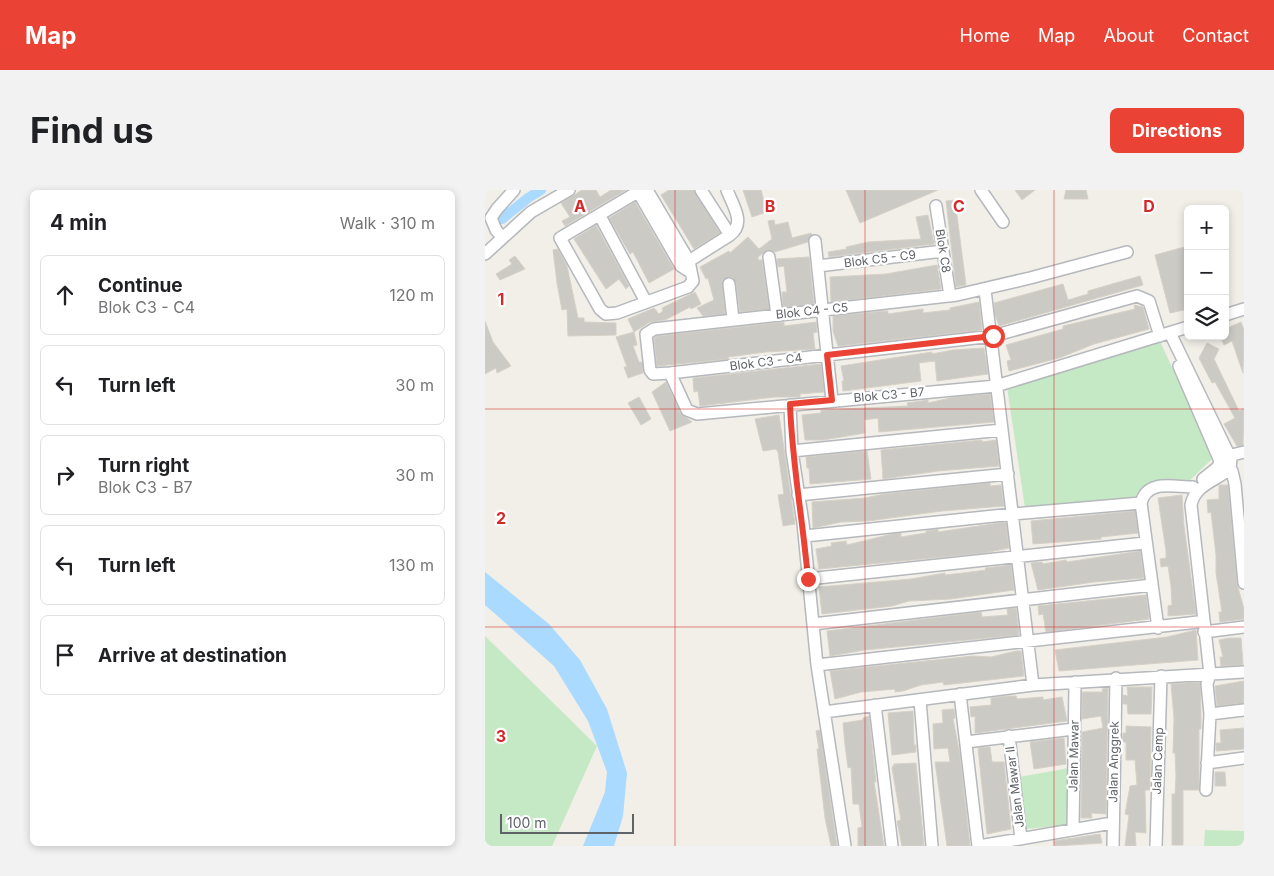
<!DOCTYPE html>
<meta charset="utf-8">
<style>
body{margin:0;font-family:Inter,sans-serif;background:#f2f2f2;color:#202124}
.controls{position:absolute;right:15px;top:15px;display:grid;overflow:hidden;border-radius:8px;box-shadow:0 2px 8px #0003}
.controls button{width:45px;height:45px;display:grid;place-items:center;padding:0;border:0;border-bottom:1px solid #e0e0e0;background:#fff;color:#202124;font:25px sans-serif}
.scale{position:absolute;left:15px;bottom:12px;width:134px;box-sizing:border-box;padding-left:5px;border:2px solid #5f6368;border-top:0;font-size:14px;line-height:18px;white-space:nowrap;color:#5f6368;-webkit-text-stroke:4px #fff;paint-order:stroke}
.stop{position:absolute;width:15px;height:15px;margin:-11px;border:4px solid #ea4335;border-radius:50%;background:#fff}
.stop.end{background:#ea4335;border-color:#fff;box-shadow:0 1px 5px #0008}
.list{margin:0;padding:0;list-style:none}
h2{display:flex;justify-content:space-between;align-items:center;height:65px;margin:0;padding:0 20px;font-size:21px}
h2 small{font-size:16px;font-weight:400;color:#757577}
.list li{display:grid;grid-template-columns:32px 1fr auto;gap:15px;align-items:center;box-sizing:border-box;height:80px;margin:0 10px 10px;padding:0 10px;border:1px solid #e0e0e0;border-radius:8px}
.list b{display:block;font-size:19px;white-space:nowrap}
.list p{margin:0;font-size:16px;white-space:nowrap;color:#757577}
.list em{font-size:16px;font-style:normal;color:#757577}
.icon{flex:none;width:28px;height:28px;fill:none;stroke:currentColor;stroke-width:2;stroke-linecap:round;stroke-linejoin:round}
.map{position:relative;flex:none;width:759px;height:656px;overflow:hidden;border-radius:8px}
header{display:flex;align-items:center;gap:30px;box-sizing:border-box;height:70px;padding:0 25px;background:#ea4335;color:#fff}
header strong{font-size:24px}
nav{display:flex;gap:28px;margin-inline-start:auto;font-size:18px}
.intro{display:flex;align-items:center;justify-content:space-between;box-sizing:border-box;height:120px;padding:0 30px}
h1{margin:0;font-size:35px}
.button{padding:12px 22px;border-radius:8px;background:#ea4335;color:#fff;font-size:18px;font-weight:700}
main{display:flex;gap:30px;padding:0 30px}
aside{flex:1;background:#fff;border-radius:8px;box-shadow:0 2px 8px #0003}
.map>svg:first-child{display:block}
.green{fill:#c5e8c5}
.water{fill:#aadaff}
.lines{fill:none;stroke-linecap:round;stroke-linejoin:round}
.canal{stroke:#aadaff;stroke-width:10}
.building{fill:#cccac5;stroke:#d6d1c6}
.minor-casing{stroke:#b5b8bc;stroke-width:14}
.minor{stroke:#fff;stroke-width:11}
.route{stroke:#ea4335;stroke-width:6}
.grid{fill:none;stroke:#d62828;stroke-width:1;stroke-opacity:0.55}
.labels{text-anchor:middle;stroke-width:4.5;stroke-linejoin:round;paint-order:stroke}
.street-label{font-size:12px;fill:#5f6368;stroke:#fff}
.grid-label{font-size:16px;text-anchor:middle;font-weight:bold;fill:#d62828;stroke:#fff;stroke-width:4.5;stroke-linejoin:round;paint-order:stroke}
</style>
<header>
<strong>Map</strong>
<nav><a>Home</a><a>Map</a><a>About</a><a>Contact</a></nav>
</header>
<div class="intro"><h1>Find us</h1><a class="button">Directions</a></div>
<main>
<aside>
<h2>4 min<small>Walk · 310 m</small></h2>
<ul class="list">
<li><svg class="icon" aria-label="ahead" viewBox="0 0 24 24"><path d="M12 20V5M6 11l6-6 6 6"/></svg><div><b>Continue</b><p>Blok C3 - C4</p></div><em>120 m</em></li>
<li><svg class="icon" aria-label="left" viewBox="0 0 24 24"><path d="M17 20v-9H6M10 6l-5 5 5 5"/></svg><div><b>Turn left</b></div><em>30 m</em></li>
<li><svg class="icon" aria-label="right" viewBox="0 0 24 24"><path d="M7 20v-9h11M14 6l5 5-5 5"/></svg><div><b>Turn right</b><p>Blok C3 - B7</p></div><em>30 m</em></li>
<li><svg class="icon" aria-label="left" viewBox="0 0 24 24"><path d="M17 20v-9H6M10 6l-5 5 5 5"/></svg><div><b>Turn left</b></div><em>130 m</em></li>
<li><svg class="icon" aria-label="arrive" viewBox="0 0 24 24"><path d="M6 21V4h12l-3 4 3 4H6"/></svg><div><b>Arrive at destination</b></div></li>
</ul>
</aside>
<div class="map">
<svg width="759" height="656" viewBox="0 0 759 656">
<rect width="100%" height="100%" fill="#f1efe8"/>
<!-- green -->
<path class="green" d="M675,151L728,268L703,292C678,289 664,284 649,308L540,318L522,197Z
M0,446L112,556L67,656H0Z
M584,578L582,635L540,639L534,587Z
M720,640L759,641V656H719Z"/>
<!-- water -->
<path class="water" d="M0,382L64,434L95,470L122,519L142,583L138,626L129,656H98L120,602L122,582L103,531L69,476L0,415Z"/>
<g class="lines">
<!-- canal -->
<path class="canal" d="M17,29L43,8L56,0"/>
</g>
<!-- building -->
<path class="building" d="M97,0H111L115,7L126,0H141L80,36L77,31L85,27L76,13Z
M184,0H209L235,43L209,59L176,5Z
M258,0H276L282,22L267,27Z
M361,0H453L375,33Z
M530,0H550L537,10Z
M581,0H601L603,9H579Z
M470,10L481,95L471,97L461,11Z
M150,12L189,79L164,93L148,62L145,64L124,28Z
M443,25L449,54L344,67L343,62L362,59L361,57L383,52L436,49L431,27Z
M289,30L290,35L303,32L307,48L326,43L327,44L323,52L290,62L282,60L273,67V70H277L284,119L255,122L251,93L247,87H243L237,94L240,124L218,126L212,118L229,110L223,88L221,89L215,77L244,61L245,63L263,47L274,59L287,49L283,31Z
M111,35L144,96L141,99L134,89L121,99L89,49Z
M703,56V119L685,123L670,65Z
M73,59L82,76L93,128H99V132L131,133V145L83,146L82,119L77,120L72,93L68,60Z
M30,66L40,79L15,90L11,84L27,74L24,70Z
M324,67L329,114L298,117L297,102H302L299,76L293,77L292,69Z
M452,75L456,99L346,112L345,87L401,84Z
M655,86L658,95L514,136L510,124L509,113L578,94L583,110L603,104V101Z
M210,102L216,114L206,119L205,117L180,130L165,132L149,142L143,129L169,118L174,124L178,121L177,118Z
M494,112L497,140L353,156L348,141V126L399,121H403V124L438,119V123L465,120V118Z
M649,115L658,117L664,139L609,154L574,168L524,181L522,171L526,170L521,155L578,139V136L650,119Z
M0,131L8,152L26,176L12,183L11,178L0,184Z
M299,132V136L331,132L332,142L328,143L330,159L281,162L243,167L244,169L172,176L169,148L172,146Z
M756,132L759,140L758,183L747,151L739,155L735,146H740V139Z
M149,142L152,155L148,156L154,172H157L158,183L143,188L139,177H142L131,147Z
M722,153L734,159L729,169L754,221L759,219L758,255L752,256L739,234L750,228L730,192L727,193L714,168Z
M499,158L503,184L452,191L450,171L434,173L436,191L358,201L357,191H359L356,176L447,162V164L468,160Z
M336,174L339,202L315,204V207H290L215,216L213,201L209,202L208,188Z
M181,192L195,223L207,232L185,241L167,202Z
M505,204L509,232L394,242L393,228L379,230L380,243L338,250H320L317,225L336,223V220L423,216L422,213L443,210V213L470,207Z
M154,207L166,229L156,235L143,213Z
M294,225L310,334L298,336L293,305L299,304L293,262L291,259L278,261L270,229Z
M497,250V252L511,250L514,276L453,281L398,289L396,260Z
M382,261L386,289L325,294L324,278H322L321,267Z
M505,293V296L516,295L519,316L457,321L383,331L356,332L328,338L327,312L380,308L399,304Z
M734,295H743L752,394L759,419V429L735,432L734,422H737L731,383V365L726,322L723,323L722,310L734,309Z
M697,305L699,336L711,424L683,426V416L687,415L686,396L683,376L676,377L675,369L681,368V361L673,308Z
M650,321L653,343L616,347V349L548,354L546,331Z
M521,332L524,358L499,363L334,379L331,359L347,356L346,353L361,351L362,355L407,344L416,343V347L441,343V341L453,339V342Z
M655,361L659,388L609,392L553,400L546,373L557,372L558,374L581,370L582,372Z
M526,375L529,400L466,409L424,411L407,416L337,424L334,397L426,389L460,383V385L478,383L501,380L500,378Z
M661,405L664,429L561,442L558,424L554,425L553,416Z
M531,418L534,445L380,460L345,466L342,441L496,422L497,427L523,425L522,419Z
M711,440L713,470L574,481L570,460L682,447Z
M744,448H756L758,475L736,476L735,467H738L734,450Z
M531,461H536L539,486L459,495L458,492L436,495L418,501L410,502V499L376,502L350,509L345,481L488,466L506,467Z
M759,491V513L732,516L730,496Z
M715,492L716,525V539H714V600H698V655H687V604H690L691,586L690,563H688L689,528L686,494Z
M642,497H667L666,524H643L642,514H638V505L643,506Z
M623,498L621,624L606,623L607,628H596L597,542L618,538L616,526L597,529V502H618L617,499Z
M522,506H531L532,509L558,507V510L577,507L582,531L490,543V526L486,527L485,517L506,515V508Z
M469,519L470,528L468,529L475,565L485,656H462L450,572H465L463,558L449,559L448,534L458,533L457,520Z
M428,521L429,555H431V562L407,565L403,523Z
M384,526L391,592H389L399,656H373V638L377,637L374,614H368L366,577L363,578L360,555L358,533L378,530V528Z
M641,536L666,537L665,600H660L661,643L650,642L651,656H640L644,625L640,624L645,596L652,595L650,570H641V552H637L638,543H641Z
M759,538V559L731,561V553H736L735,540Z
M335,540L352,656H346L340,628L332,559H334L331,541Z
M579,548L581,574L549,579L545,552Z
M505,557L507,572H519L526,639L502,644L493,558Z
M431,573L439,656H417L412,631L416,630L407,578L409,574Z
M730,582H740L741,596H730Z
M615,644L617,653L570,656L569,651Z"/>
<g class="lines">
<!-- minor casing -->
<g class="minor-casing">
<path id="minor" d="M152,0L196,76L202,80
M156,0L75,48L115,119L121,124L132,123L203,97L208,91L204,71L162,0
M242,0C248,16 261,33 245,45
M496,0L518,32
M451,16L465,106
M115,26L161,112
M17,47L11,40L6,28L12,19L29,0
M330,51L347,210
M642,62L545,88L472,105L169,139L161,144L165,180L168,184L185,183L508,146L652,106L664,111L675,146
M0,64L46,22L84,0
M284,67L292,125
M196,76L245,45L216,0
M333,76L458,61
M244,94L248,129
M500,100L548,495
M740,125L759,119
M685,143L746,269L745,278C732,291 710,294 706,315L725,484L722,494L725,524L721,600
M694,176L735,271L733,277L718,289
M185,183L202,220L212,224L511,196L703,137
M305,215L307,261L318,333L332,475L360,656
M307,261L517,240
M738,267L759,262
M739,276L747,281L750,294L759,393
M313,305L523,284
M656,313C662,289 688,297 708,297
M320,346L528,324L656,313L673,438
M323,389L660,353
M328,434L667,395
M719,442L759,437
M332,475L713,432
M475,504L493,656
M435,510L447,656
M390,515L407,656
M339,522L548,495L759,482
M725,524L759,520
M524,546L536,649
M481,552L589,539
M722,573L759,568
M588,640L590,492
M494,656L627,633
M628,656L631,488
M671,656L676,486"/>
</g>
<!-- minor -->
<use href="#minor" class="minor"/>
</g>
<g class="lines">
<!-- route -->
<path class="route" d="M323,389C318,331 307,273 305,214L347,210L342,165L508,146"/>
</g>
<!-- grid -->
<path class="grid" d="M190,0V656M380,0V656M569,0V656M0,219H759M0,437H759"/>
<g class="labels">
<!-- street labels -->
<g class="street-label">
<text transform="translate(458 61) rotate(81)" y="4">Blok C8</text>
<text transform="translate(395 69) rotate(-7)" y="4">Blok C5 - C9</text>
<text transform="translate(327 121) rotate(-6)" y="4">Blok C4 - C5</text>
<text transform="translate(281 172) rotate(-7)" y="4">Blok C3 - C4</text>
<text transform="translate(404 205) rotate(-5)" y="4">Blok C3 - B7</text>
<text transform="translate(589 566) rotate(-89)" y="4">Jalan Mawar</text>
<text transform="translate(673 571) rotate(-88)" y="4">Jalan Cemp</text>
<text transform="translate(629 572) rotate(-89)" y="4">Jalan Anggrek</text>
<text transform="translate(530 597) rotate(-97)" y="4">Jalan Mawar II</text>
</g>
</g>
<g class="grid-label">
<text x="95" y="22">A</text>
<text x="285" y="22">B</text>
<text x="474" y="22">C</text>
<text x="664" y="22">D</text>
<text x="16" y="115">1</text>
<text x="16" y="334">2</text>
<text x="16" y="552">3</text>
</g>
</svg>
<div class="controls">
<button>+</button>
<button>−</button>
<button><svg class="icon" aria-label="layers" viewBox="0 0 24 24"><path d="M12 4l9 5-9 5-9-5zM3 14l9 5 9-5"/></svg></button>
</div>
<div class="scale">100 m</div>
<div class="stop" style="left:508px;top:146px"></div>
<div class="stop end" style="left:323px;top:389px"></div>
</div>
</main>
